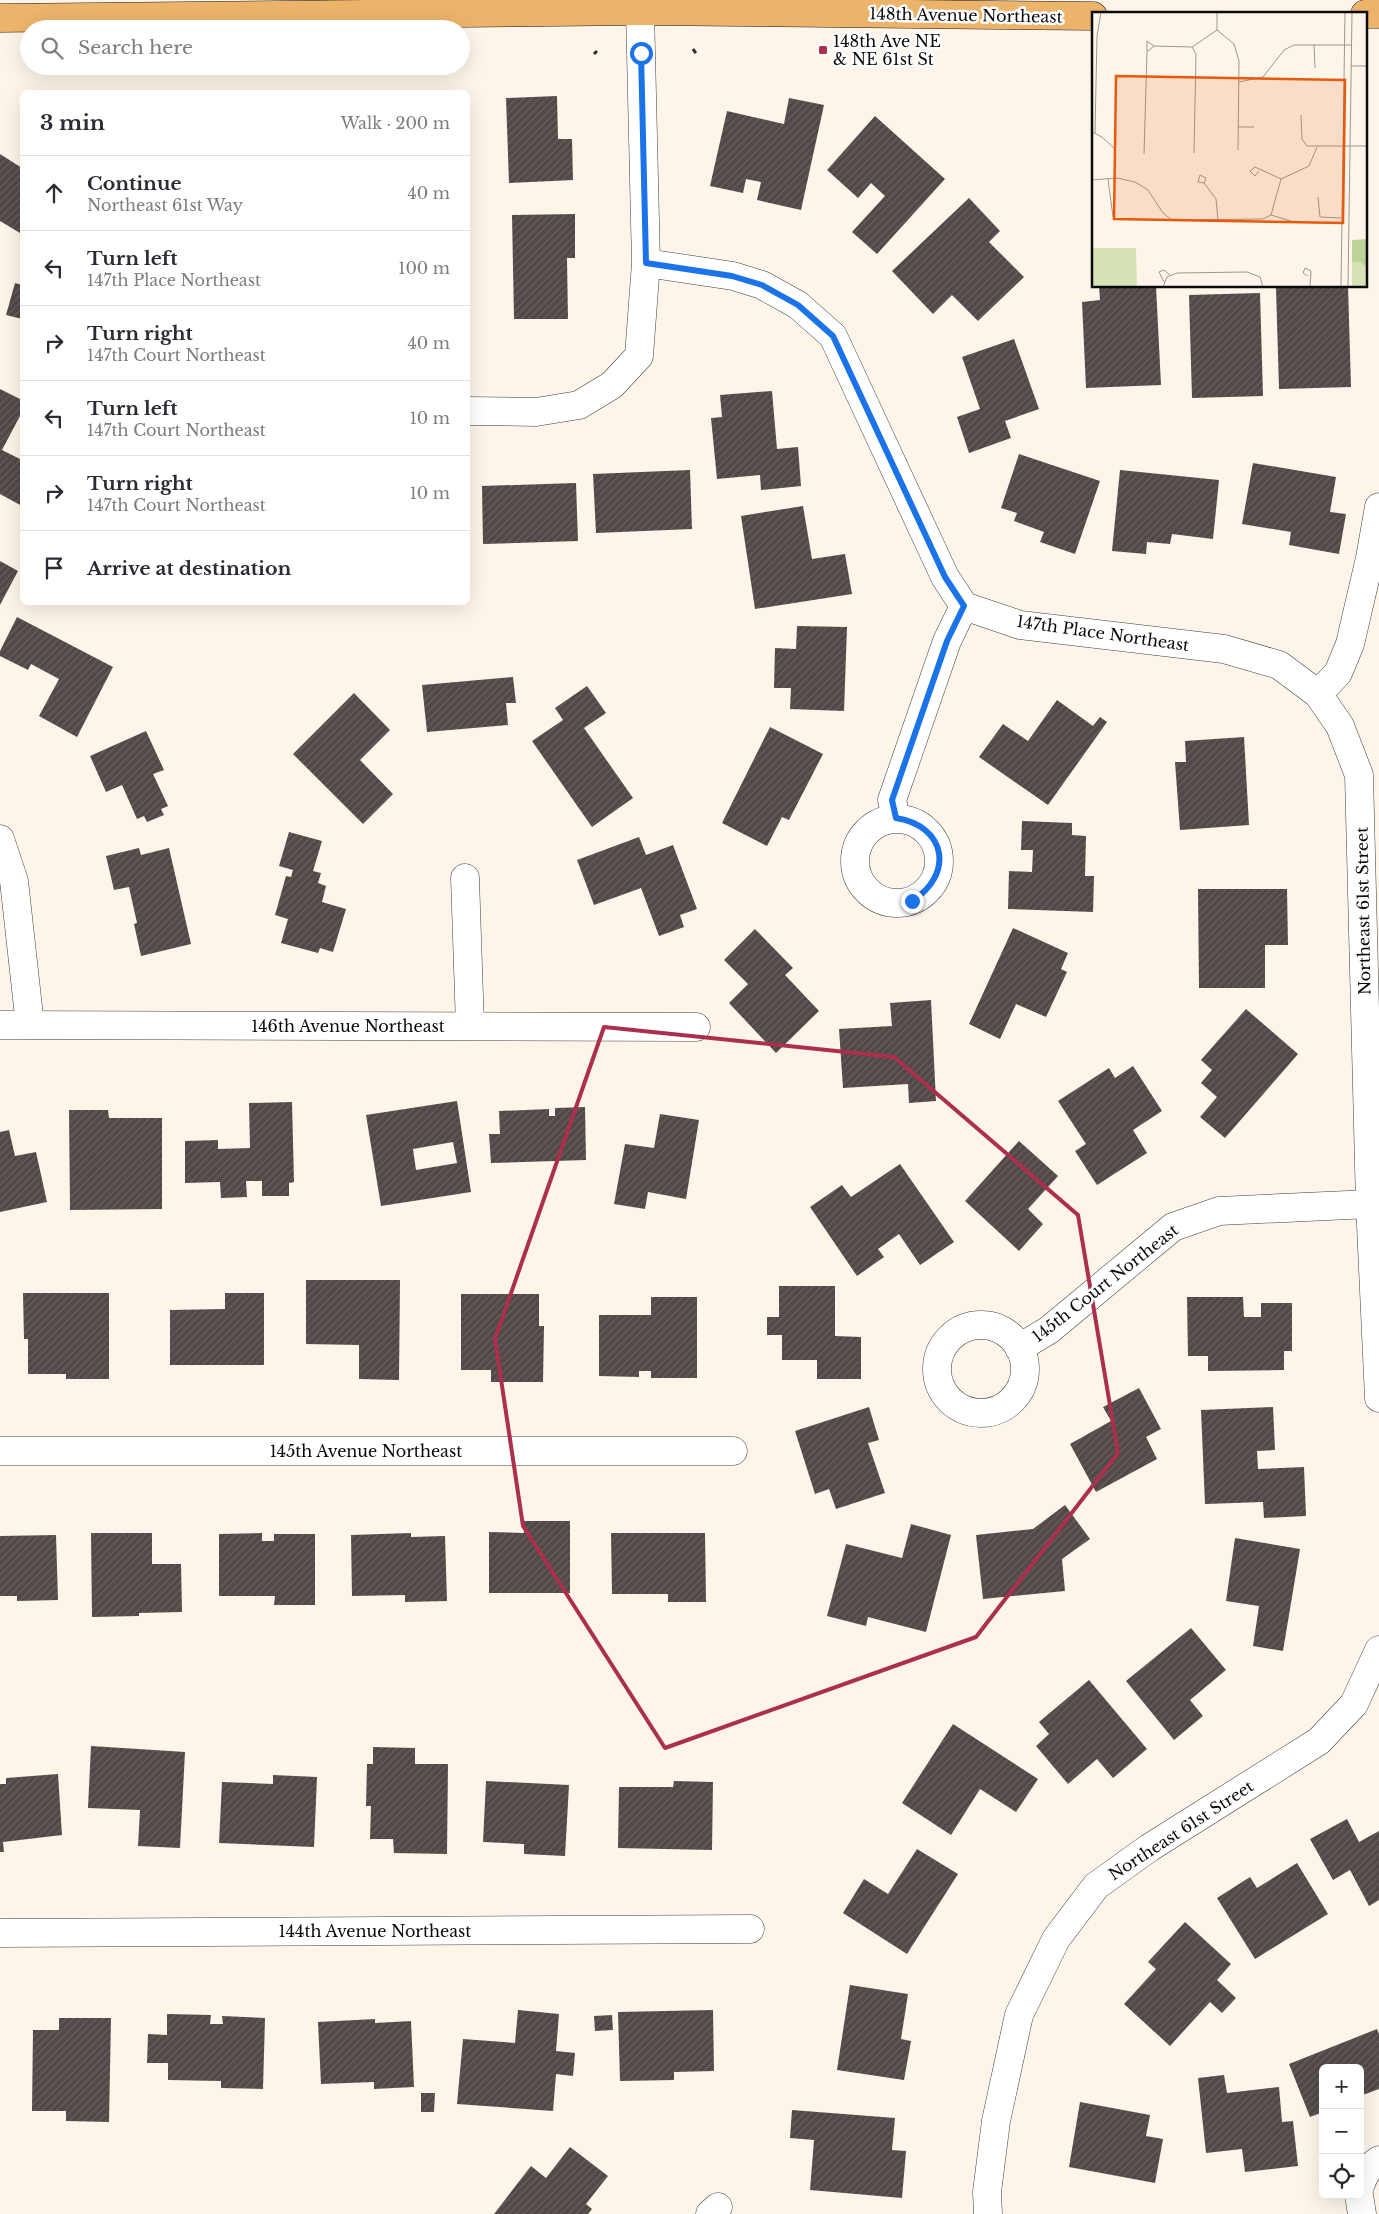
<!DOCTYPE html>
<meta charset="utf-8">
<style>
body{margin:0;font-family:"Libre Baskerville",serif;background:#f7f7f7;color:#2b2b33}
.controls{position:absolute;right:15px;bottom:15px;display:grid;overflow:hidden;border-radius:8px;box-shadow:0 5px 20px #0002}
.controls button{width:45px;height:45px;display:grid;place-items:center;padding:0;border:0;border-bottom:1px solid #e1e1e2;background:#fff;color:#2b2b33;font:25px sans-serif}
.stop{position:absolute;width:15px;height:15px;margin:-11px;border:4px solid #1a73e8;border-radius:50%;background:#fff}
.stop.end{background:#1a73e8;border-color:#fff;box-shadow:0 1px 5px #0008}
.list{margin:0;padding:0;list-style:none}
h2{display:flex;justify-content:space-between;align-items:center;height:65px;margin:0;padding:0 20px;font-size:21px}
h2 small{font-size:16px;font-weight:400;color:#7c7c81}
.list li{display:grid;grid-template-columns:32px 1fr auto;gap:15px;align-items:center;box-sizing:border-box;height:75px;padding:0 20px;border-top:1px solid #e1e1e2}
.list b{display:block;font-size:19px;white-space:nowrap}
.list p{margin:0;font-size:16px;white-space:nowrap;color:#7c7c81}
.list em{font-size:16px;font-style:normal;color:#7c7c81}
.icon{flex:none;width:28px;height:28px;fill:none;stroke:currentColor;stroke-width:2;stroke-linecap:round;stroke-linejoin:round}
.map{position:relative;flex:none;width:1379px;height:2214px;overflow:hidden}
.search{position:absolute;background:#fff;box-shadow:0 5px 20px #0002;left:20px;top:20px;width:450px;height:55px;display:flex;align-items:center;gap:12px;box-sizing:border-box;padding:0 18px;border-radius:28px;color:#7c7c81;font-size:19px}
.panel{position:absolute;background:#fff;box-shadow:0 5px 20px #0002;left:20px;top:90px;width:450px;height:515px;border-radius:8px}
.map>svg:first-child{display:block}
.building{fill:url(#building-hatch);fill-rule:evenodd}
.lines{fill:none;stroke-linecap:round;stroke-linejoin:round}
.minor-casing{stroke:#3d3d3d;stroke-width:29}
.primary-casing{stroke:#1b1b1b;stroke-width:29}
.path{stroke:#2c2c2c;stroke-width:3;stroke-dasharray:5 2.5;stroke-linecap:butt}
.minor{stroke:#fff;stroke-width:28}
.primary{stroke:#ecb36a;stroke-width:28}
.route{stroke:#1a73e8;stroke-width:6}
.marked{fill:none;stroke:#ac304e;stroke-width:4;stroke-linejoin:round}
.poi-dot{fill:#ac304e;stroke:#fff;stroke-width:2}
.labels{text-anchor:middle;stroke-width:5;stroke-linejoin:round;paint-order:stroke}
.street-label{font-size:16px;fill:#0a0a0a;stroke:#fff}
.poi-label{font-size:16px;fill:#0a0a0a;stroke:#fff;text-anchor:start}
.inset-road{fill:none;stroke:#9c9790;stroke-width:1}
.view{fill:#e8590c;fill-opacity:0.15;stroke:#e8590c;stroke-width:2.5}
.inset-edge{fill:none;stroke:#0a0a0a;stroke-width:2.5}
</style>
<div class="map">
<svg width="1379" height="2214" viewBox="0 0 1379 2214">
<defs>
<pattern id="building-hatch" width="6" height="6" patternUnits="userSpaceOnUse" patternTransform="scale(1.25)"><rect width="6" height="6" fill="#514947"/><path d="M-1 1l2-2M0 6l6-6M5 7l2-2" fill="none" stroke="#655f5d"/></pattern>
</defs>
<rect width="100%" height="100%" fill="#fdf5e9"/>
<!-- building -->
<path class="building" d="M557,96L558,139H572L573,180L509,183L506,98Z
M789,98L824,105L801,210L757,200L761,182L746,179L743,193L710,186L727,111L784,124Z
M875,116L945,179L877,254L852,232L885,196L871,183L858,198L827,170Z
M0,154L22,168V228L20,233L0,221Z
M969,198L1000,231L989,242L1024,277L978,321L952,295L933,314L892,271Z
M575,214V258H567L568,319H514L512,215Z
M15,283L22,285V319L6,315Z
M1099,286H1156L1161,385L1086,388L1082,302L1100,300Z
M1328,286H1348L1351,387L1279,389L1276,288Z
M1260,293L1263,396L1192,398L1189,295Z
M1014,339L1039,409L1005,421L1011,438L969,453L957,417L980,409L962,357Z
M0,389L22,400V414H21L2,450L22,460V506L0,494Z
M772,391L777,449L798,447L801,486L761,490L760,475L717,479L711,418L722,417L720,395Z
M1019,454L1100,481L1075,554L1040,542L1044,532L1014,521L1017,513L1001,508Z
M1253,463L1336,477L1330,512L1346,514L1339,554L1289,545L1291,532L1242,524Z
M690,470L692,529L596,533L593,474Z
M1120,470L1219,480L1213,539L1172,534L1170,544L1147,542L1146,554L1112,551Z
M576,483L578,541L483,544L482,486Z
M803,506L812,559L845,554L852,594L755,609L741,516Z
M0,561L18,571L0,605Z
M17,617L113,667L77,737L39,716L59,679L31,664L28,670L0,656V651Z
M797,626L847,627L844,711L790,709L791,688H774L775,648L796,649Z
M513,677L516,703H506L508,725L427,732L422,685Z
M587,686L606,713L584,728L633,798L592,827L532,741L563,720L555,708Z
M354,693L390,730L360,760L393,794L363,824L293,754Z
M1057,700L1093,726L1100,717L1107,722L1048,805L979,757L1003,724L1028,741Z
M770,727L823,754L789,820L782,817L767,846L722,823Z
M146,731L164,770L153,774L168,806L161,809L164,815L147,822L144,816L137,819L122,785L106,792L90,756Z
M1244,737L1249,825L1180,830L1175,762H1186L1185,741Z
M1022,821L1072,823V835L1086,836L1085,876H1094L1093,912L1008,909L1009,871L1032,872L1033,850H1021Z
M289,832L322,841L313,871L321,873L318,883L326,886L322,902L346,909L333,952L320,948L318,953L281,943L288,919L275,915L286,876L291,877L293,870L279,866Z
M639,837L646,855L673,845L697,909L680,915L684,927L659,936L641,888L594,905L577,860Z
M139,848L141,855L169,848L191,944L141,956L134,924L137,923L129,887L114,890L106,856Z
M1198,889H1287L1288,945H1265V988H1199Z
M1013,928L1068,953L1061,969L1067,972L1046,1017L1016,1004L1000,1039L969,1024Z
M755,929L793,968L785,975L819,1011L776,1053L729,1003L748,984L724,960Z
M931,1000L936,1101L909,1103L908,1084L843,1088L839,1029L892,1026L890,1003Z
M1246,1009L1298,1054L1225,1138L1200,1117L1217,1097L1201,1083L1212,1070L1201,1060Z
M1133,1066L1162,1111L1133,1130L1147,1153L1097,1185L1075,1151L1086,1144L1058,1101L1109,1068L1115,1078Z
M457,1101L471,1192L381,1206L366,1115ZM453,1142L457,1163L416,1170L413,1149Z
M292,1102L294,1182L289,1183V1196H262V1181H246L247,1197L221,1198L220,1182L185,1183V1141L218,1140V1149L250,1148L249,1103Z
M585,1107L586,1160L491,1163L489,1134H500L499,1111L549,1109V1116H555V1108Z
M69,1110H108L109,1118H162V1209L70,1210Z
M660,1114L699,1120L686,1199L648,1192L645,1209L614,1204L625,1144L654,1148Z
M9,1130L15,1156L36,1152L47,1202L0,1212V1132Z
M1019,1141L1058,1176L1028,1209L1043,1224L1019,1251L965,1201Z
M900,1164L954,1242L920,1265L899,1234L878,1249L884,1257L857,1276L810,1207L842,1185L851,1197Z
M306,1280H400L399,1380L359,1379V1345L306,1344Z
M779,1286H835V1336L861,1337V1379H817V1360H782V1335H767V1317H779Z
M23,1293H109V1379H66V1374H28V1339H24Z
M225,1293H264V1365H170V1310L225,1309Z
M461,1294H539V1326H544L543,1382H491V1370H461Z
M651,1297H697V1378H651V1371H639V1377L599,1376V1315H651Z
M1187,1297H1243L1244,1317H1261V1303H1292V1351H1284V1370L1208,1371V1356H1188Z
M1139,1388L1161,1429L1146,1437L1157,1459L1096,1492L1070,1444L1111,1421L1103,1407Z
M869,1407L879,1440L868,1443L885,1493L836,1509L829,1489L815,1494L795,1431Z
M1273,1407L1275,1450L1257,1451L1258,1469L1304,1467L1306,1516L1264,1518L1263,1502L1205,1504L1201,1410Z
M1065,1505L1090,1539L1062,1559L1065,1591L983,1599L976,1535L1033,1529Z
M523,1521H570V1593H489V1532L524,1533Z
M911,1524L951,1535L926,1632L868,1617L866,1626L827,1616L846,1544L902,1558Z
M91,1533H152V1564H181L182,1612L139,1613V1616L92,1617Z
M262,1533V1541H274V1534H315V1605H274L275,1596H219V1534Z
M411,1533V1537L445,1536L447,1601L405,1602V1595L352,1596L351,1535Z
M611,1533H705L706,1602H668V1594H612Z
M56,1535L58,1600L17,1601V1596H0V1536Z
M1235,1538L1300,1549L1283,1651L1253,1646L1259,1606L1226,1601Z
M1191,1628L1226,1670L1190,1700L1203,1716L1174,1740L1126,1681Z
M1089,1680L1147,1749L1113,1778L1097,1759L1068,1784L1036,1746L1049,1734L1039,1722Z
M953,1724L1038,1779L1016,1812L980,1789L951,1835L902,1803Z
M91,1746L185,1752L180,1848L138,1846L140,1810L88,1808Z
M373,1747L415,1748V1764H448L447,1854L394,1853L393,1839H370L371,1806H366L367,1764H373Z
M58,1774L62,1835L3,1842L4,1852H0V1784H6V1778Z
M273,1775L317,1777L314,1847L219,1843L222,1782L273,1784Z
M486,1781L569,1785L565,1856L524,1854V1844L483,1842Z
M674,1781L713,1782L712,1850L618,1848L619,1787H673Z
M1347,1819L1359,1842L1379,1831V1900L1369,1906L1350,1870L1333,1880L1310,1839Z
M917,1849L958,1874L907,1954L843,1913L864,1879L888,1894Z
M1297,1863L1328,1914L1255,1959L1217,1898L1250,1877L1257,1888Z
M1185,1922L1231,1964L1217,1980L1236,1998L1222,2013L1210,2002L1170,2046L1124,2004L1156,1969L1148,1962Z
M850,1985L908,1994L901,2039L911,2041L904,2080L837,2070Z
M518,2010L559,2014L556,2051L575,2053L573,2076L556,2074L553,2111L457,2104L463,2039L515,2043Z
M713,2010L714,2071L674,2072V2080L620,2081L618,2012Z
M167,2014L211,2015L210,2024H223L222,2016L265,2018L263,2089L221,2088V2081L168,2080V2063H147L148,2034L167,2035Z
M612,2015L613,2030L595,2031L594,2016Z
M59,2018H111L109,2122L66,2121V2111H32L33,2030H59Z
M375,2019V2023L411,2021L414,2087L374,2089V2082L321,2084L318,2022Z
M1377,2029L1379,2034V2089L1360,2096V2068H1323V2112L1310,2117L1289,2064Z
M1224,2075L1227,2093L1279,2087L1282,2122L1293,2121L1298,2166L1245,2172L1242,2149L1206,2153L1198,2078Z
M421,2093H435L434,2112H421Z
M1080,2102L1150,2115L1146,2136L1163,2139L1155,2183L1069,2167Z
M792,2110L895,2118L892,2150L906,2151L902,2198L810,2190L814,2140L790,2138Z
M570,2147L608,2176L586,2204L592,2209L588,2214H494L531,2166L546,2178Z"/>
<g class="lines">
<!-- minor casing -->
<g class="minor-casing">
<path id="minor" d="M646,263L733,276L762,285L798,305L833,336L945,577L964,606L1020,625L1224,649L1279,665L1318,694L1340,726L1359,775L1370,1204L1379,1398
M468,411L536,412L579,405L612,385L639,356L646,263L640,11L637,0
M1318,694L1338,673L1350,644L1370,558L1379,507
M896,818L892,800L947,641L964,606
M855 861a42 42 0 1 1 84 0a42 42 0 1 1-84 0Z
M0,839L14,881L30,1025
M465,878L470,1026
M0,1025L696,1027
M937 1369a44 44 0 1 1 88 0a44 44 0 1 1-88 0Z
M1019,1348L1049,1330L1173,1227L1219,1211L1370,1204
M0,1451H733
M0,1933L750,1929
M1360,2186C1364,2174 1369,2167 1379,2160
M1359,2195L1362,2214
M710,2214L718,2207
M988,2214L987,2192L996,2121L1019,2015L1056,1939L1096,1886L1149,1848L1319,1741L1354,1704L1379,1650"/>
</g>
<!-- primary casing -->
<g class="primary-casing">
<path id="primary" d="M1365,14H1379
M0,18L640,11L1093,16"/>
</g>
<!-- path -->
<path class="path" d="M693,49L697,55
M594,54L597,51"/>
<!-- minor -->
<use href="#minor" class="minor"/>
<!-- primary -->
<use href="#primary" class="primary"/>
</g>
<g class="lines">
<!-- route -->
<path class="route" d="M641,53L646,263L732,276L762,285L798,305L833,336L945,577L964,606L947,641L892,800L896,818C947,826 954,875 912,901"/>
</g>
<!-- marked area -->
<path class="marked" d="M604,1027L894,1057L1078,1215L1118,1453L976,1637L665,1748L523,1526L495,1339Z"/>
<!-- markers -->
<rect class="poi-dot" x="818" y="45" width="10" height="10" rx="2.5"/>
<g class="labels">
<!-- street labels -->
<g class="street-label">
<text transform="translate(966 15) rotate(1)" y="6">148th Avenue Northeast</text>
<text transform="translate(1103 633) rotate(8)" y="6">147th Place Northeast</text>
<text transform="translate(1363 911) rotate(-91)" y="6">Northeast 61st Street</text>
<text x="348" y="1032">146th Avenue Northeast</text>
<text transform="translate(1105 1283) rotate(-38)" y="6">145th Court Northeast</text>
<text x="366" y="1457">145th Avenue Northeast</text>
<text transform="translate(1181 1830) rotate(-33)" y="6">Northeast 61st Street</text>
<text x="375" y="1937">144th Avenue Northeast</text>
</g>
<!-- poi labels -->
<g class="poi-label">
<text x="833" y="47">148th Ave NE<tspan x="833" dy="18">&amp; NE 61st St</tspan></text>
</g>
</g>
<!-- overview -->
<g transform="translate(1092 12)">
<rect width="275" height="275" fill="#fdf5e9"/>
<path d="M0,236H44L45,275H0ZM260,250H268L275,256V275H260Z" fill="#d7e3b7"/>
<path d="M275,227V256L268,250H260V228Z" fill="#bed397"/>
<path class="inset-road" d="M125,0V18L142,32L147,49L146,138M222,32L223,56M100,35L104,42L102,141M55,39V29L62,34M259,54H275M147,70L171,65L192,38L202,33H260M209,103L210,127L215,134H275M146,115H162M0,120L10,125L24,138M3,121L5,24L9,0M52,142L55,40L62,34L100,35L125,18M167,159L163,164L158,159L163,155L189,167M16,167L21,205M0,168L25,166L43,170L56,178L71,201L80,208L171,207L179,203M112,171L114,166L108,163L106,170L112,171L124,187L126,208M226,185L228,205L249,206M179,203L189,167L217,154L225,135M179,203L202,210L229,211M216,264L211,261L213,256L219,259L218,275M72,270L67,260L72,258L78,263M71,275L75,265L85,261L155,260L168,265L171,275M249,275L253,0M256,275L260,0"/>
<path class="view" d="M24,64L253,68L251,211L22,207Z"/>
<rect width="275" height="275" class="inset-edge"/>
</g>
</svg>
<div class="controls">
<button>+</button>
<button>−</button>
<button><svg class="icon" aria-label="locate" viewBox="0 0 24 24"><circle cx="12" cy="12" r="6"/><path d="M12 2v4M12 18v4M2 12h4M18 12h4"/></svg></button>
</div>
<div class="stop" style="left:641px;top:53px"></div>
<div class="stop end" style="left:912px;top:901px"></div>
<div class="search"><svg class="icon" aria-label="search" viewBox="0 0 24 24"><circle cx="10" cy="10" r="6"/><path d="M15 15l6 6"/></svg>Search here</div>
<section class="panel">
<h2>3 min<small>Walk · 200 m</small></h2>
<ul class="list">
<li><svg class="icon" aria-label="ahead" viewBox="0 0 24 24"><path d="M12 20V5M6 11l6-6 6 6"/></svg><div><b>Continue</b><p>Northeast 61st Way</p></div><em>40 m</em></li>
<li><svg class="icon" aria-label="left" viewBox="0 0 24 24"><path d="M17 20v-9H6M10 6l-5 5 5 5"/></svg><div><b>Turn left</b><p>147th Place Northeast</p></div><em>100 m</em></li>
<li><svg class="icon" aria-label="right" viewBox="0 0 24 24"><path d="M7 20v-9h11M14 6l5 5-5 5"/></svg><div><b>Turn right</b><p>147th Court Northeast</p></div><em>40 m</em></li>
<li><svg class="icon" aria-label="left" viewBox="0 0 24 24"><path d="M17 20v-9H6M10 6l-5 5 5 5"/></svg><div><b>Turn left</b><p>147th Court Northeast</p></div><em>10 m</em></li>
<li><svg class="icon" aria-label="right" viewBox="0 0 24 24"><path d="M7 20v-9h11M14 6l5 5-5 5"/></svg><div><b>Turn right</b><p>147th Court Northeast</p></div><em>10 m</em></li>
<li><svg class="icon" aria-label="arrive" viewBox="0 0 24 24"><path d="M6 21V4h12l-3 4 3 4H6"/></svg><div><b>Arrive at destination</b></div></li>
</ul>
</section>
</div>
